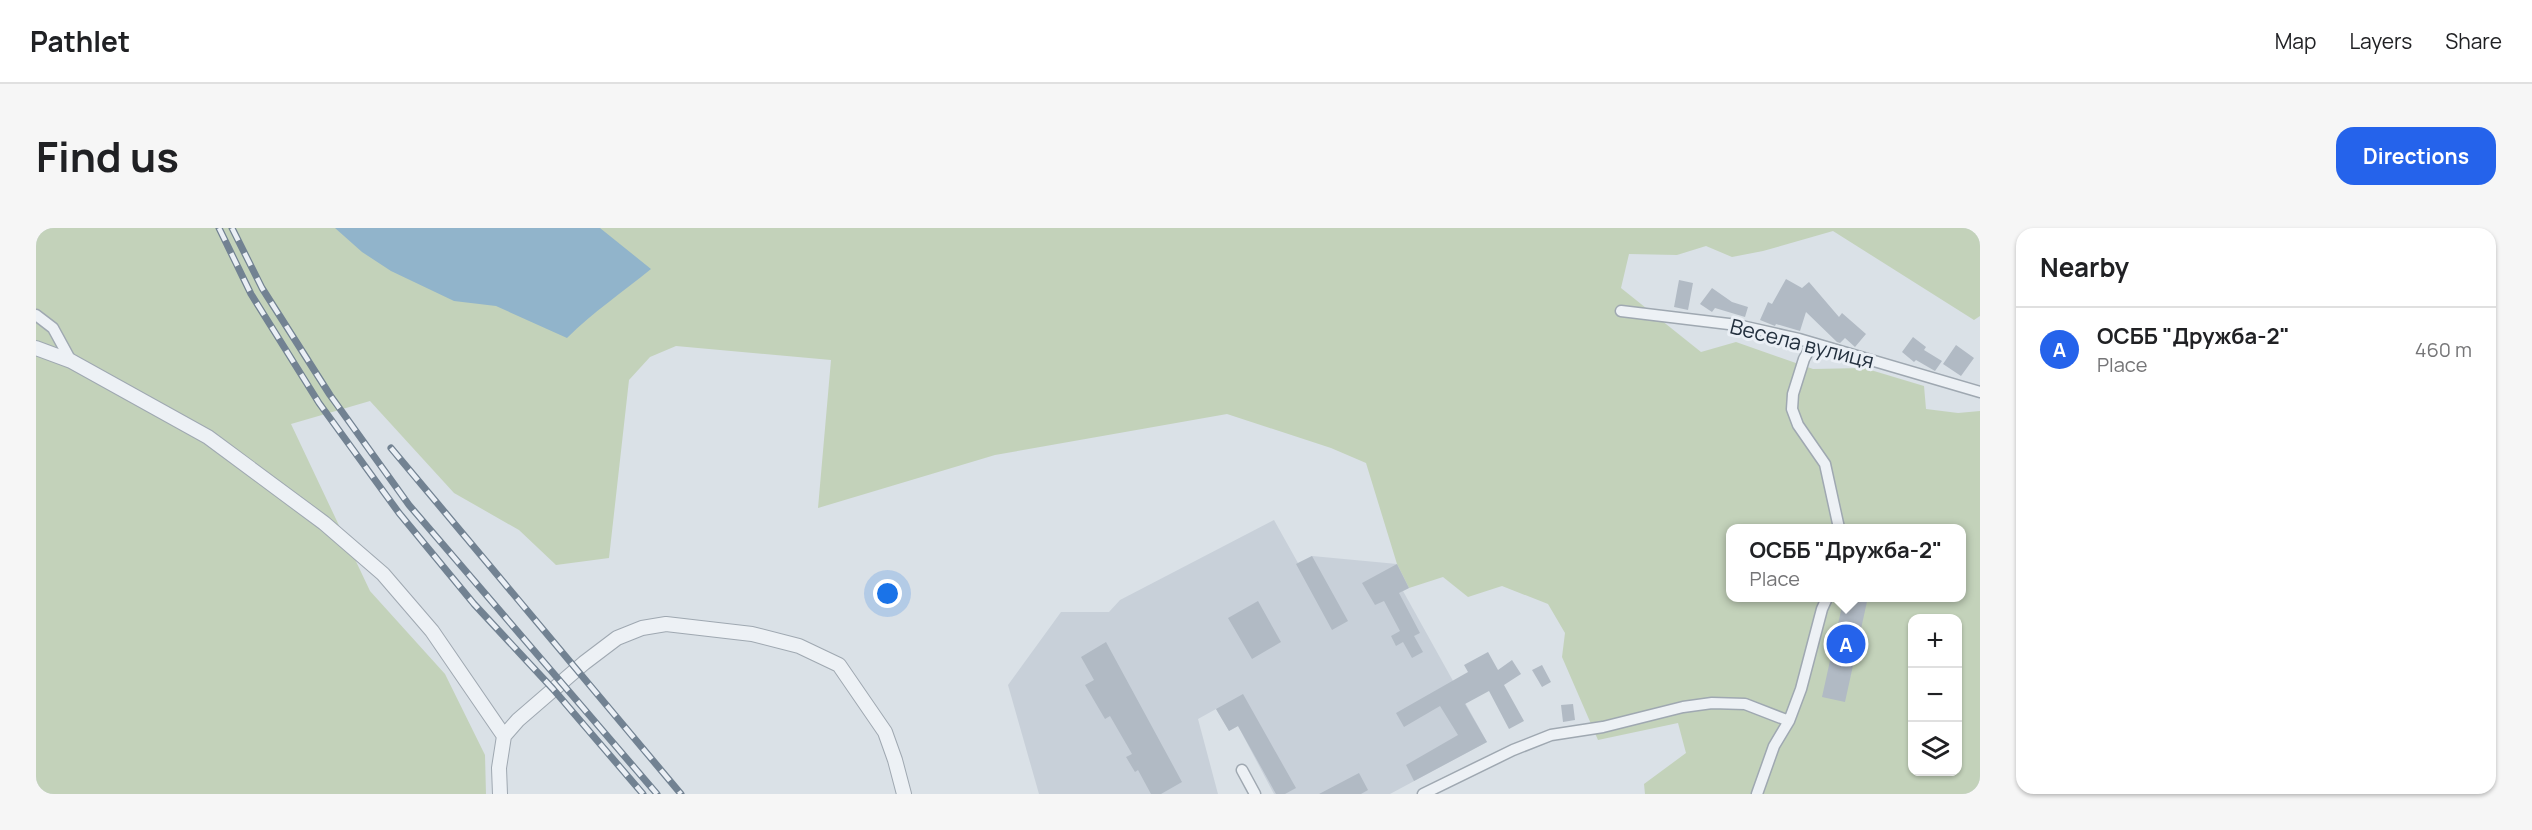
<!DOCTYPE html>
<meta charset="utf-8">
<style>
body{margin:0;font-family:Manrope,sans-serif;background:#f6f6f6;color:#202124}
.controls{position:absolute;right:18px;bottom:18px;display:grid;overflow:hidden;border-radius:12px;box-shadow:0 2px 4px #0004}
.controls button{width:54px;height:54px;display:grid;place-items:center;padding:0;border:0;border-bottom:2px solid #e0e0e0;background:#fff;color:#202124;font:30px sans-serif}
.you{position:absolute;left:852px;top:366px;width:21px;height:21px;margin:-15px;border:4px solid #fff;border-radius:50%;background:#1a73e8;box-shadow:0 0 0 9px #1a73e833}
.badge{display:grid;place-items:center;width:39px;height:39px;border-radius:50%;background:#2563eb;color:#fff;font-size:20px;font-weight:700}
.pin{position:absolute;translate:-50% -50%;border:3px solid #fff;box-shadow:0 2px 6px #0006}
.popup{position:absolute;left:1690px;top:296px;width:240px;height:78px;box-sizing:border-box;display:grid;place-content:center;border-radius:12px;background:#fff;filter:drop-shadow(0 2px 4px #0005);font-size:20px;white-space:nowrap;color:#757577}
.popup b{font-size:22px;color:#202124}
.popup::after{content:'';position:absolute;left:50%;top:100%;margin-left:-12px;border:12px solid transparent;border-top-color:#fff}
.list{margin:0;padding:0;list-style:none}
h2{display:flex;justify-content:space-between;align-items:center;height:78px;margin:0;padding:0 24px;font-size:26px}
h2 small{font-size:20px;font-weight:400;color:#757577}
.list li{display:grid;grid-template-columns:39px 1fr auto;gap:18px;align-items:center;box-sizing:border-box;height:84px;padding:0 24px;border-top:2px solid #e0e0e0}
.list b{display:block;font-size:22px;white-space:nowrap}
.list p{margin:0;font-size:20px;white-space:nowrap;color:#757577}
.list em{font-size:20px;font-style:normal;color:#757577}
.icon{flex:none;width:33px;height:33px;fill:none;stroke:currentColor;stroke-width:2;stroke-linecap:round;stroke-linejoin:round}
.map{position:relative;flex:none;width:1944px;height:566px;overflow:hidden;border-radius:18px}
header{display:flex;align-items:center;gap:36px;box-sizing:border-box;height:84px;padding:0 30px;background:#fff;border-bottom:2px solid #e0e0e0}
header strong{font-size:28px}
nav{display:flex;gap:33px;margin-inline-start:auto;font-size:21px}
.intro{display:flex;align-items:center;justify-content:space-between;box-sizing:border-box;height:144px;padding:0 36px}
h1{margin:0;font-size:42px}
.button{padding:15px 27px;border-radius:18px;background:#2563eb;color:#fff;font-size:21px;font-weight:700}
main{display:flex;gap:36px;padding:0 36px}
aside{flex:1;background:#fff;border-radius:18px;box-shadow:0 2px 4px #0004}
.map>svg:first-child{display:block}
.built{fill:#c8d0d9}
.green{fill:#c3d2ba;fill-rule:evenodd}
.water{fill:#91b4cb}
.building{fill:#b1bac4}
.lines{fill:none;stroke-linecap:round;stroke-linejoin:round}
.minor-casing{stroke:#9fa8b1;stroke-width:13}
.tertiary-casing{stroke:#9fa8b1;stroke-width:16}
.minor{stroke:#edf1f5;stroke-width:10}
.tertiary{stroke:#edf1f5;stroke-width:14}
.rail-casing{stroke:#728292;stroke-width:7}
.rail{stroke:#eaeff5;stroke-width:4.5;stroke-dasharray:14;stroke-linecap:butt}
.labels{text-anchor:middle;stroke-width:6;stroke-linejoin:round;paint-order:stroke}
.street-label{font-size:21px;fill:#23303e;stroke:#eaeff5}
</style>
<header>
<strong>Pathlet</strong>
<nav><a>Map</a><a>Layers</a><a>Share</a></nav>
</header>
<div class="intro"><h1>Find us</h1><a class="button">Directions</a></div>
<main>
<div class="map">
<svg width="1944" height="566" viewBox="0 0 1944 566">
<rect width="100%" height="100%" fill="#dae1e7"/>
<!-- built -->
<path class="built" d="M1238,292L1262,335L1276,328L1361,336L1373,360L1367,363L1451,514L1354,566H1238L1202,498L1193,503L1180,481L1162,491L1182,566H1003L972,457L1025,384H1073L1084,372Z"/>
<!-- green -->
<path class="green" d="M0,0H1944V88L1938,92L1797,3L1727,23L1696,29L1670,18L1641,27L1593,26L1585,60L1665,124L1700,114L1777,141L1828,140L1888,158L1890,181L1922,185L1944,183V566H1609L1608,556L1650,525L1642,495L1562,512L1526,429L1529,405L1512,376L1466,358L1432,369L1407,349L1373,360L1361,336L1330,235L1295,220L1191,186L959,227L782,280L795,132L640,118L614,129L593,152L573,330L520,337L483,302L418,265L334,173L255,196L334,363L409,446L449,527L450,566H0ZM1694,300H1926V370H1694ZM1876,391H1922V544H1876Z"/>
<!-- water -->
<path class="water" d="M299,0H564L615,41C587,64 557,84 531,110L460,78L418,73L355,43L326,24Z"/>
<!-- building -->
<path class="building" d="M1750,51L1766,60L1773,54L1803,89L1806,85L1830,106L1819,119L1809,110L1804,115L1801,114L1770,84L1764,103L1740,96L1739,98L1724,92L1732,74L1736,76Z
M1643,52L1657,55L1652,82L1638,79Z
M1676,60L1696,74L1712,79L1709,89L1679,80L1676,84L1664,76Z
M1877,109L1890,119L1888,122L1906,133L1899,143L1880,132L1878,134L1866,124Z
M1920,117L1938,130L1925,148L1907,136Z
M1276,328L1312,393L1296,402L1260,336Z
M1361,336L1373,360L1363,365L1384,405L1378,408L1387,424L1376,430L1367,414L1360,418L1355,408L1364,403L1348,373L1339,377L1326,355Z
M1808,369H1832L1809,474L1786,469Z
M1222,373L1245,414L1216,431L1192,390Z
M1070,414L1146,554L1125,566H1115L1102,542L1099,544L1090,529L1096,526L1074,488L1069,491L1049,457L1058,452L1045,429Z
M1452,424L1462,442L1476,432L1485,446L1468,457L1488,493L1473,501L1453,463L1429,476L1451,514L1378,553L1370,537L1422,507L1404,478L1368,499L1360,485L1432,444L1428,437Z
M1506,437L1515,454L1506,459L1496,442Z
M1207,466L1260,560L1249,566H1240L1202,498L1193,503L1180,481Z
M1537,476L1539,492L1527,494L1525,477Z
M1323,545L1332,562L1325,566H1283Z"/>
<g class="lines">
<!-- minor casing -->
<g class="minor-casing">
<path id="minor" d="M1585,83L1701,97L1763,111L1944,164
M0,87L17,100L35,133
M1781,117L1774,120L1768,131L1757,166L1756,181L1762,197L1789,236L1803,300
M1206,542L1219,566
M1387,566L1477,522L1515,507L1567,499L1647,479L1676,475L1709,476L1753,493
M1721,566L1738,518L1753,493L1765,461L1786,381L1791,370"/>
</g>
<!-- tertiary casing -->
<g class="tertiary-casing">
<path id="tertiary" d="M0,120L35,133L172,209L288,295L347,346L396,403L468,508
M464,566L463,540L468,508L482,492L548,435L581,410L606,400L630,396L716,406L763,418L803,437L849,504L859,532L868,566"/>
</g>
<!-- minor -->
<use href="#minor" class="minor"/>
<!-- tertiary -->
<use href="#tertiary" class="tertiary"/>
<!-- rail casing -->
<g class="rail-casing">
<path id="rail" d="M183,0L215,66L283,175L363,285L438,376L517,461L607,566
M196,0L226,60L294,167L373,277L621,566
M355,220L645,566"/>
</g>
<!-- rail -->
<use href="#rail" class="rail"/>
</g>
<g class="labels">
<!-- street labels -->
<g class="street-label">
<text transform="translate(1766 116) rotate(14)" y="7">Весела вулиця</text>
</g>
</g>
</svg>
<div class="controls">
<button>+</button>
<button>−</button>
<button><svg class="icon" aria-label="layers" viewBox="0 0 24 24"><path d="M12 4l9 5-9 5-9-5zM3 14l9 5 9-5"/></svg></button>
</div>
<div class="you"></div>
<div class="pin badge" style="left:1810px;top:416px">A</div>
<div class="popup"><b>ОСББ &quot;Дружба-2&quot;</b>Place</div>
</div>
<aside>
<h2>Nearby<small></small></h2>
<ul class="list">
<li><span class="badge">A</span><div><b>ОСББ &quot;Дружба-2&quot;</b><p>Place</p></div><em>460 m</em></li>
</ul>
</aside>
</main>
